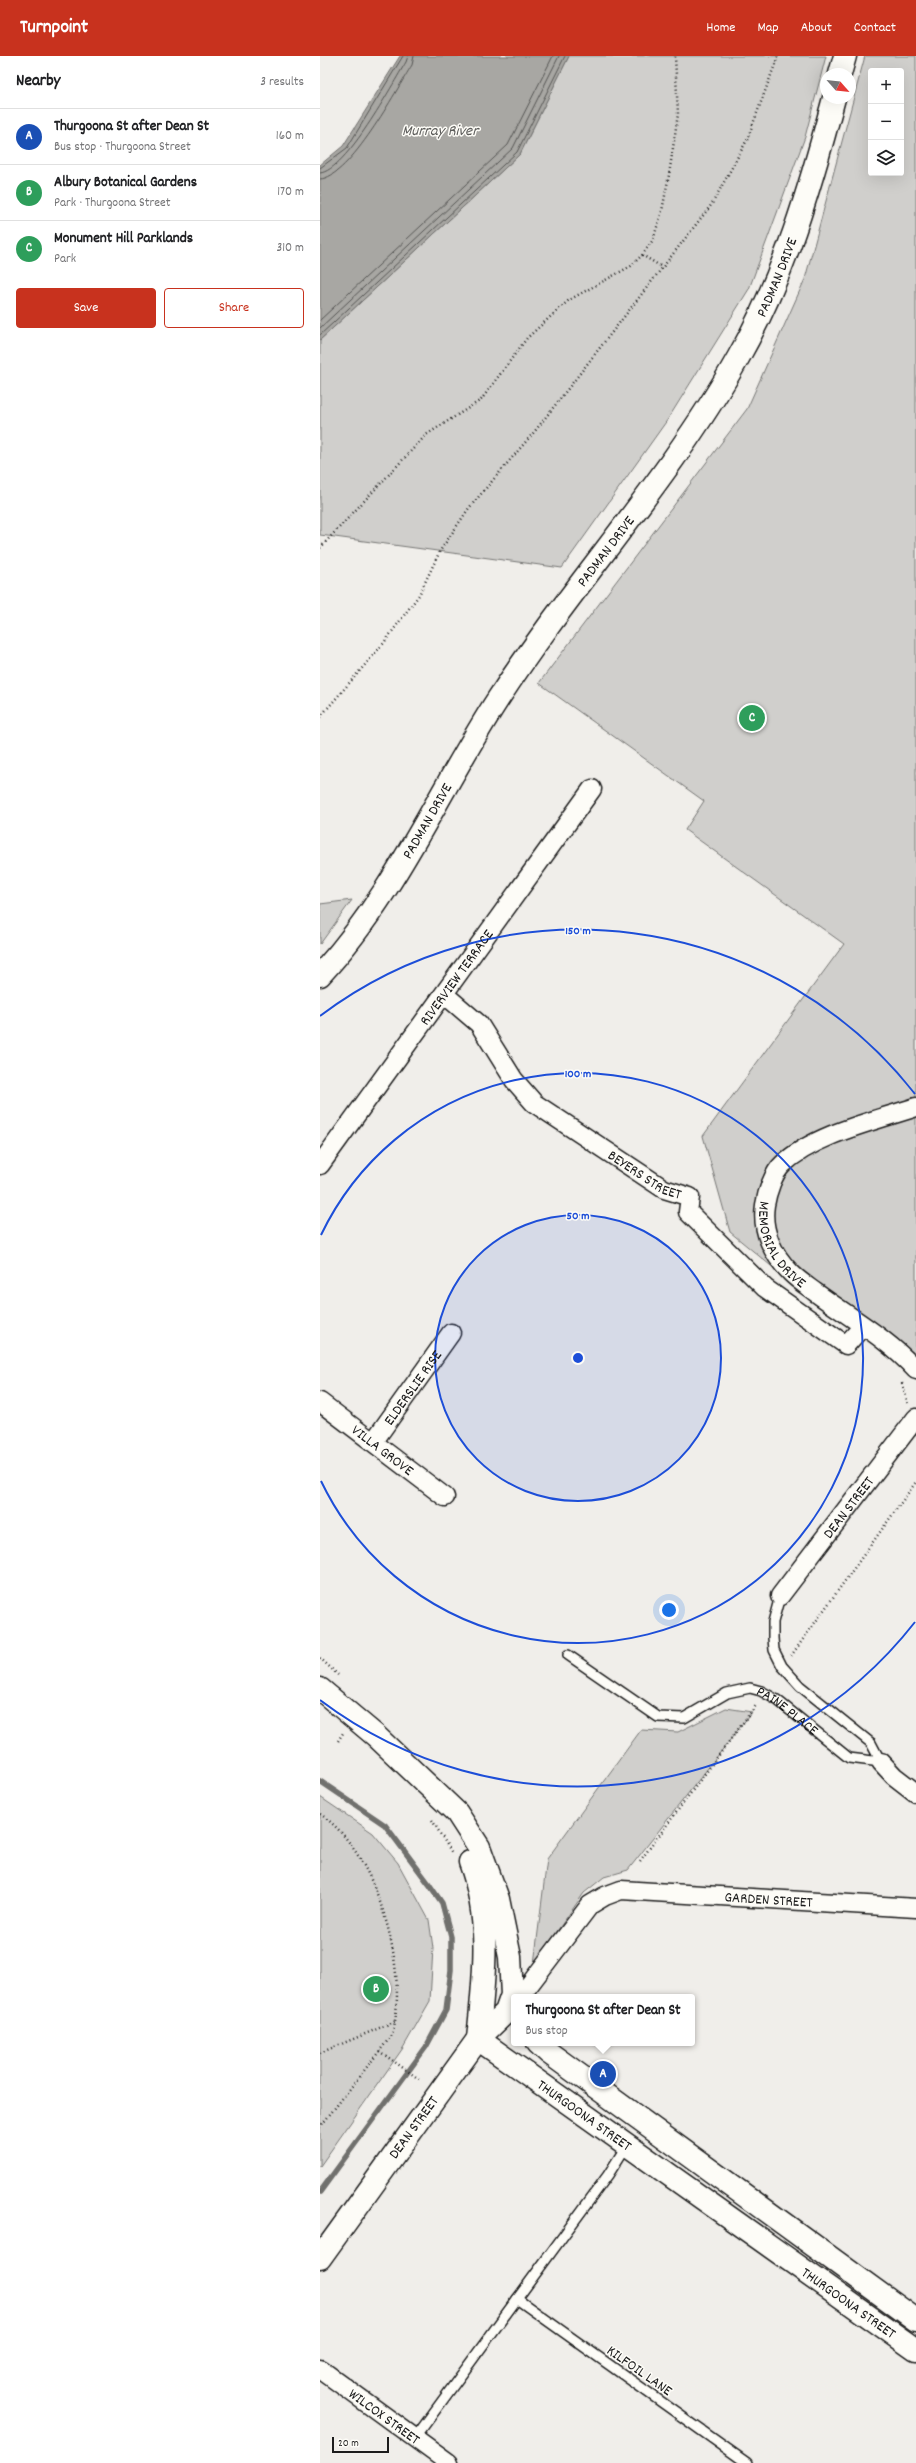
<!DOCTYPE html>
<meta charset="utf-8">
<style>
body{margin:0;font-family:Dekko,sans-serif;background:#f2f2f2;color:#202124}
.controls{position:absolute;right:12px;top:12px;display:grid;overflow:hidden;border-radius:4px;box-shadow:0 4px 16px #0002}
.controls button{width:36px;height:36px;display:grid;place-items:center;padding:0;border:0;border-bottom:1px solid #e0e0e0;background:#fff;color:#202124;font:20px sans-serif}
.compass{position:absolute;left:500px;top:12px;width:36px;height:36px;border-radius:50%;background:#fff;box-shadow:0 4px 16px #0002;rotate:117deg}
.scale{position:absolute;left:12px;bottom:10px;width:57px;box-sizing:border-box;padding-left:4px;border:2px solid #1c1c1c;border-top:0;font-size:11px;line-height:14px;white-space:nowrap;color:#1c1c1c;-webkit-text-stroke:3px #fdfcf7;paint-order:stroke}
.you{position:absolute;left:349px;top:1554px;width:14px;height:14px;margin:-10px;border:3px solid #fff;border-radius:50%;background:#1a73e8;box-shadow:0 0 0 6px #1a73e833}
.badge{display:grid;place-items:center;width:26px;height:26px;border-radius:50%;background:#c8321e;color:#fff;font-size:13px;font-weight:700}
.pin{position:absolute;translate:-50% -50%;border:2px solid #fff;box-shadow:0 1px 4px #0006}
.popup{position:absolute;left:191px;top:1938px;width:184px;height:52px;box-sizing:border-box;display:grid;place-content:center;border-radius:4px;background:#fff;filter:drop-shadow(0 1px 3px #0005);font-size:13px;white-space:nowrap;color:#757577}
.popup b{font-size:15px;color:#202124}
.popup::after{content:'';position:absolute;left:50%;top:100%;margin-left:-8px;border:8px solid transparent;border-top-color:#fff}
.list{margin:0;padding:0;list-style:none}
h2{display:flex;justify-content:space-between;align-items:center;height:52px;margin:0;padding:0 16px;font-size:17px}
h2 small{font-size:13px;font-weight:400;color:#757577}
.list li{display:grid;grid-template-columns:26px 1fr auto;gap:12px;align-items:center;box-sizing:border-box;height:56px;padding:0 16px;border-top:1px solid #e0e0e0}
.list b{display:block;font-size:15px;white-space:nowrap}
.list p{margin:0;font-size:13px;white-space:nowrap;color:#757577}
.list em{font-size:13px;font-style:normal;color:#757577}
.actions{display:flex;gap:8px;padding:12px 16px}
.actions a{flex:1;padding:9px 0;border:1px solid #c8321e;border-radius:4px;text-align:center;font-size:14px;color:#c8321e}
.actions .main{background:#c8321e;color:#fff}
.icon{flex:none;width:22px;height:22px;fill:none;stroke:currentColor;stroke-width:2;stroke-linecap:round;stroke-linejoin:round}
.map{position:relative;flex:none;width:596px;height:2407px;overflow:hidden}
header{display:flex;align-items:center;gap:24px;box-sizing:border-box;height:56px;padding:0 20px;background:#c8321e;color:#fff}
header strong{font-size:19px}
nav{display:flex;gap:22px;margin-inline-start:auto;font-size:14px}
main{display:flex}
aside{flex:1;background:#fff}
.map>svg:first-child{display:block}
.green{fill:#d0cfcc;stroke:#767674;fill-rule:evenodd}
.water{fill:#a8a7a3;stroke:#706f6d}
.lines{fill:none;stroke-linecap:round;stroke-linejoin:round}
.shore{stroke:#545452;stroke-width:1}
.stream{stroke:#706f6d;stroke-width:5.5}
.lane-casing{stroke:#1c1c1c;stroke-width:12}
.street-casing{stroke:#1c1c1c;stroke-width:21}
.secondary-casing{stroke:#1c1c1c;stroke-width:25}
.primary-casing{stroke:#1c1c1c;stroke-width:25}
.path{stroke:#1c1c1c;stroke-width:2.5;stroke-dasharray:1 3;stroke-linecap:butt}
.lane{stroke:#fdfcf7;stroke-width:9}
.street{stroke:#fdfcf7;stroke-width:18}
.secondary{stroke:#fdfcf7;stroke-width:22}
.primary{stroke:#fdfcf7;stroke-width:22}
.ring{fill:none;stroke:#1d4ed8;stroke-width:2}
.labels{text-anchor:middle;stroke-width:3;stroke-linejoin:round;paint-order:stroke}
.street-label{font-size:15px;fill:#1c1c1c;stroke:#fdfcf7}
.water-label{font-size:16px;font-style:italic;fill:#5b5b59;stroke:#fdfcf7}
.centre{fill:#1d4ed8;stroke:#fdfcf7;stroke-width:2}
.ring-label{font-size:12px;text-anchor:middle;font-weight:bold;fill:#1d4ed8;stroke:#fdfcf7;stroke-width:3;stroke-linejoin:round;paint-order:stroke}
</style>
<header>
<strong>Turnpoint</strong>
<nav><a>Home</a><a>Map</a><a>About</a><a>Contact</a></nav>
</header>
<main>
<aside>
<h2>Nearby<small>3 results</small></h2>
<ul class="list">
<li><span class="badge" style="background:#1a4fb4">A</span><div><b>Thurgoona St after Dean St</b><p>Bus stop · Thurgoona Street</p></div><em>160 m</em></li>
<li><span class="badge" style="background:#2e9e5b">B</span><div><b>Albury Botanical Gardens</b><p>Park · Thurgoona Street</p></div><em>170 m</em></li>
<li><span class="badge" style="background:#2e9e5b">C</span><div><b>Monument Hill Parklands</b><p>Park</p></div><em>310 m</em></li>
</ul>
<div class="actions"><a class="main">Save</a><a>Share</a></div>
</aside>
<div class="map">
<svg width="596" height="2407" viewBox="0 0 596 2407">
<rect width="100%" height="100%" fill="#f0eeea"/>
<filter id="ink" filterUnits="userSpaceOnUse"><feTurbulence type="fractalNoise" baseFrequency=".025" numOctaves="2"/><feDisplacementMap in="SourceGraphic" scale="8" xChannelSelector="R" yChannelSelector="G"/><feConvolveMatrix kernelMatrix="1 2 1 2 8 2 1 2 1" color-interpolation-filters="sRGB"/></filter>
<g filter="url(#ink)">
<!-- green -->
<path class="green" d="M249,0H506L485,81L429,233L348,363L242,512L0,479V284L200,98Z
M545,0H596V1309L462,1219L410,1176L383,1080L524,888L365,774L384,745L219,627L427,353L485,223ZM551,15H581V117H551Z
M32,844L0,888V848Z
M406,1652L432,1656L308,1814L284,1821L264,1837L214,1908L227,1803L321,1674L358,1676Z
M0,1741L53,1777L78,1807L109,1864L113,1892L110,1945L83,1992L0,2110Z"/>
<!-- water -->
<path class="water" d="M80,0H249L200,98L0,284V109L23,90Z"/>
<g class="lines">
<!-- shore -->
<path class="shore" d="M0,112L27,92L83,0
M0,117C26,115 72,29 86,6L88,0
M0,123C30,122 76,34 92,9L94,0
M0,264L188,89L233,0
M0,272L193,92L239,0
M0,279L197,96L245,0"/>
<!-- stream -->
<path class="stream" d="M0,1725L65,1769L109,1828L122,1847L131,1881V1914L126,1954L106,1991L0,2136"/>
<!-- lane casing -->
<g class="lane-casing">
<g id="lane">
<path id="s1" d="M248,1599L338,1661L364,1662L407,1637L430,1632L441,1635L457,1644L529,1702L561,1706L551,1687L480,1630L462,1610L454,1594L453,1582V1566L460,1540"/>
<path d="M197,2243L427,2407"/>
<path d="M95,2382L288,2119L307,2089"/>
</g>
</g>
<!-- street casing -->
<g class="street-casing">
<g id="street">
<path id="s2" d="M124,938L159,968L194,1024L214,1047L344,1133L370,1141L368,1156L445,1232L526,1289L543,1270"/>
<path id="s3" d="M596,1051C555,1065 495,1078 463,1108C453,1117 447,1137 445,1149C441,1175 453,1199 471,1217C478,1224 487,1230 495,1236C529,1261 567,1282 596,1314"/>
<path id="s4" d="M0,1109L272,733"/>
<path id="s5" d="M0,1346L125,1441"/>
<path id="s6" d="M54,1385L131,1277"/>
<path id="s7" d="M460,1540L596,1362"/>
<path d="M561,1706L574,1720L596,1737"/>
<path id="s8" d="M200,1941L270,1849L285,1840L301,1834L596,1852"/>
<path id="s9" d="M0,2313L129,2407"/>
</g>
</g>
<!-- secondary casing -->
<g class="secondary-casing">
<g id="secondary">
<path d="M0,1633L56,1680L137,1757L159,1791L178,1843L190,1901L192,1939L186,1956L158,1983L0,2202"/>
<path d="M150,1806C172,1864 164,1923 158,1983"/>
<path id="s10" d="M158,1983L596,2294"/>
<path d="M218,1987L229,1997L596,2264"/>
</g>
</g>
<!-- primary casing -->
<g class="primary-casing">
<g id="primary">
<path d="M520,18L525,0"/>
<path id="s11" d="M0,919C75,839 119,734 178,643C254,526 350,423 418,302C464,221 490,132 514,42"/>
</g>
</g>
<!-- path -->
<path class="path" d="M322,199L342,211
M0,492L106,379L161,344L207,282L249,244L311,210L322,199L333,184L342,155L349,119L358,58L355,0
M0,661L63,588L99,539L120,495L149,452L215,375L392,148L427,84L458,0
M582,1327L588,1348
M471,1600L596,1426
M0,1602L18,1619
M18,1685L23,1677
M0,1758C57,1795 90,1915 72,1979L0,2071
M112,1764L132,1797
M320,1805L437,1648
M59,1995L99,2023
M0,1997L76,1965"/>
<!-- lane -->
<use href="#lane" class="lane"/>
<!-- street -->
<use href="#street" class="street"/>
<!-- secondary -->
<use href="#secondary" class="secondary"/>
<!-- primary -->
<use href="#primary" class="primary"/>
</g>
</g>
<!-- distance rings -->
<circle cx="258" cy="1302" r="143" fill="#1d4ed8" fill-opacity=".12"/>
<g class="ring">
<circle cx="258" cy="1302" r="143"/>
<path d="M1 1179A285 285 0 1 1 1 1425"/>
<path d="M595 1566A428 428 0 0 1 0 1644M0 960A428 428 0 0 1 595 1038"/>
</g>
<g class="labels">
<!-- street labels -->
<g class="street-label">
<text dy="5" stroke="none"><textPath href="#s11" startOffset="836">PADMAN DRIVE</textPath></text>
<text dy="5" stroke="none"><textPath href="#s11" startOffset="512">PADMAN DRIVE</textPath></text>
<text dy="5" stroke="none"><textPath href="#s11" startOffset="188">PADMAN DRIVE</textPath></text>
<text dy="5" stroke="none"><textPath href="#s4" startOffset="232">RIVERVIEW TERRACE</textPath></text>
<text dy="5" stroke="none"><textPath href="#s2" startOffset="275">BEYERS STREET</textPath></text>
<text dy="5" stroke="none"><textPath href="#s3" startOffset="236">MEMORIAL DRIVE</textPath></text>
<text dy="5" stroke="none"><textPath href="#s6" startOffset="66">ELDERSLIE RISE</textPath></text>
<text dy="5" stroke="none"><textPath href="#s5" startOffset="79">VILLA GROVE</textPath></text>
<text dy="5" stroke="none"><textPath href="#s7" startOffset="112">DEAN STREET</textPath></text>
<text dy="5" stroke="none"><textPath href="#s1" startOffset="253">PAINE PLACE</textPath></text>
<text dy="5" stroke="none"><textPath href="#s8" startOffset="298">GARDEN STREET</textPath></text>
<text dy="5" stroke="none"><textPath href="#s10" startOffset="131">THURGOONA STREET</textPath></text>
<text transform="translate(93 2071) rotate(-54)" y="5">DEAN STREET</text>
<text dy="5" stroke="none"><textPath href="#s10" startOffset="455">THURGOONA STREET</textPath></text>
<text transform="translate(320 2314) rotate(35)" y="5">KILFOIL LANE</text>
<text dy="5" stroke="none"><textPath href="#s9" startOffset="80">WILCOX STREET</textPath></text>
</g>
<!-- water labels -->
<g class="water-label">
<text x="120" y="79">Murray River</text>
</g>
</g>
<circle cx="258" cy="1302" r="6" class="centre"/>
<g class="ring-label">
<text x="258" y="878">150 m</text>
<text x="258" y="1021">100 m</text>
<text x="258" y="1163">50 m</text>
</g>
</svg>
<div class="controls">
<button>+</button>
<button>−</button>
<button><svg class="icon" aria-label="layers" viewBox="0 0 24 24"><path d="M12 4l9 5-9 5-9-5zM3 14l9 5 9-5"/></svg></button>
</div>
<svg class="compass" viewBox="-18 -18 36 36"><path d="M0-13l5 13h-10z" fill="#e53935"/><path d="M0 13l5-13h-10z" fill="#757577"/></svg>
<div class="scale">20 m</div>
<div class="you"></div>
<div class="pin badge" style="left:283px;top:2018px;background:#1a4fb4">A</div>
<div class="popup"><b>Thurgoona St after Dean St</b>Bus stop</div>
<div class="pin badge" style="left:56px;top:1933px;background:#2e9e5b">B</div>
<div class="pin badge" style="left:432px;top:662px;background:#2e9e5b">C</div>
</div>
</main>
